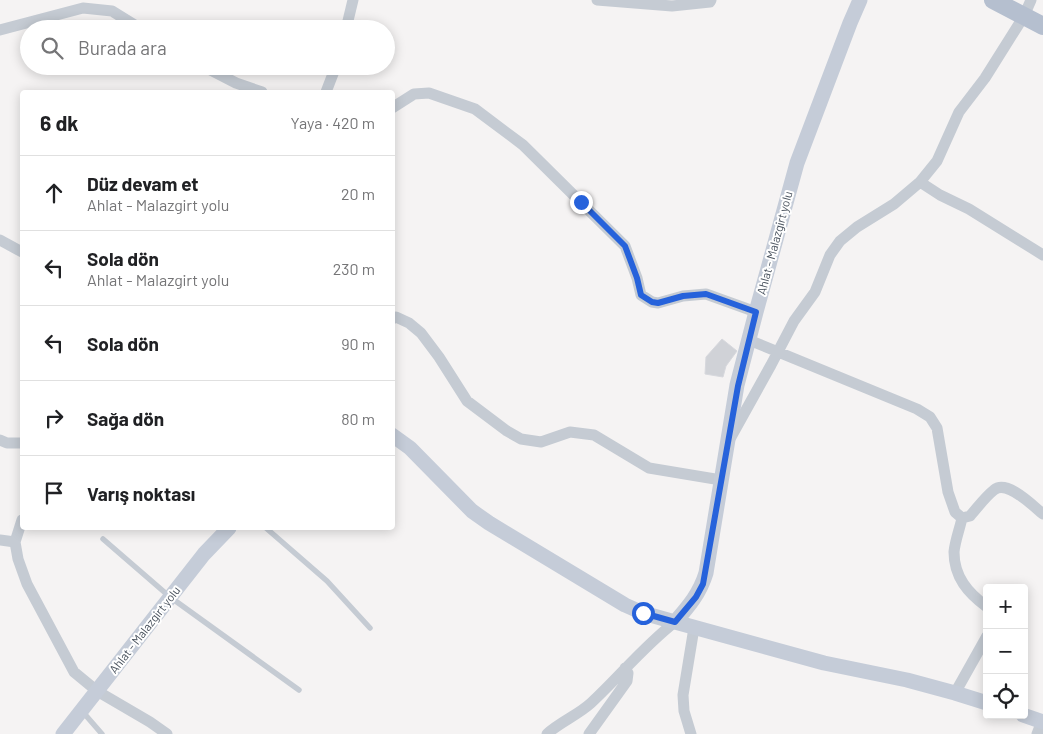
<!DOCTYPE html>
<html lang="tr">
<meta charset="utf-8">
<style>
body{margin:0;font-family:Barlow,sans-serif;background:#f6f6f6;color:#202124}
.controls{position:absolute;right:15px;bottom:15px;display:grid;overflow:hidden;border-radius:5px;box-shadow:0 2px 12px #0003}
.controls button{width:45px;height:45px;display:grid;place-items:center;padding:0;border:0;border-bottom:1px solid #e0e0e0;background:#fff;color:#202124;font:25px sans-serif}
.stop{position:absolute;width:15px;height:15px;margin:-11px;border:4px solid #2662db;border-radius:50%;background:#fff}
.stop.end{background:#2662db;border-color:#fff;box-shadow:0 1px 5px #0008}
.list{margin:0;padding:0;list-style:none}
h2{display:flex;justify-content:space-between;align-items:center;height:65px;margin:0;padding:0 20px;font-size:21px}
h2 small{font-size:16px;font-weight:400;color:#757577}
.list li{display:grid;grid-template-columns:32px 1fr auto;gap:15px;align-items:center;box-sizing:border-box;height:75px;padding:0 20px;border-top:1px solid #e0e0e0}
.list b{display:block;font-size:19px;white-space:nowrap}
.list p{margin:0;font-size:16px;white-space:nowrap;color:#757577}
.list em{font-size:16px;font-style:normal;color:#757577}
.icon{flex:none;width:28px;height:28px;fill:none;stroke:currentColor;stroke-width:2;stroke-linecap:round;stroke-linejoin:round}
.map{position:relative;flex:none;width:1043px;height:734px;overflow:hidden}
.search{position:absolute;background:#fff;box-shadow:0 2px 12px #0003;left:20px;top:20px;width:375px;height:55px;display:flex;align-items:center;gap:12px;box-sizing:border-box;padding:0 18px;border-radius:28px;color:#757577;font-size:19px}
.panel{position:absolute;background:#fff;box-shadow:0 2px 12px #0003;left:20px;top:90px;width:375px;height:440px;border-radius:5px}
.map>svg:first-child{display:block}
.building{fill:#d0d2d7;stroke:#d7d8dd}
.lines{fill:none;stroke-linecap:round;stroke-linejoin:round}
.lane{stroke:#c5cbd3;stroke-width:5.5}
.street{stroke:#c5cbd3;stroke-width:11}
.secondary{stroke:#c5ccd8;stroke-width:15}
.primary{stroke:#b5bfcf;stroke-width:18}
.route{stroke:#2662db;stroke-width:6}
.labels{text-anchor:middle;stroke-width:4;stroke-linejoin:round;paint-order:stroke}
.street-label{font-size:12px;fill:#4b545f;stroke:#fff}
</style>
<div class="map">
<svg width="1043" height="734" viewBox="0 0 1043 734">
<rect width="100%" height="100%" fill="#f5f3f3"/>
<!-- building -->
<path class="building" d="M722,339L737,351L726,366L723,377L705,374L706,357Z"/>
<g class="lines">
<!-- lane -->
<path class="lane" d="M266,528L327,581L370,628
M103,539L170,597L299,690
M82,711L102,734"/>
<!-- street -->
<path class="street" d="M597,0L672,6L710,2L711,0
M346,29L353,0
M0,30L83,8L112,11L141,29
M203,66L236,83L262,92
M326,92L336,66
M392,108L414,94L429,93L475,109L523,145L625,246L637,278L641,295L652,302L658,303L683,296L706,294L756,312
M920,182L940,195L969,209L1043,255
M0,240L22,252
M392,319L396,317L409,323L421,333L439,357L467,401L507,431L521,439L541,442L570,432L594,435L649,468L721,480
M749,340L917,409L930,417L937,428L948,492L955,512L962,518L970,516C978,507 985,497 994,490C1007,479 1033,506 1043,514
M731,437L771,365L794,321L815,292L830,255L840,241L857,227L894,204L920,182L937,161L959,112L985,78L1024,16L1031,0
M0,440L7,443H22
M962,518C960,528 955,541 954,552C954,577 968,593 987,607
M0,540L15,542L22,520
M15,542L18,559L27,584L74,672L97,691L150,722L167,734
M955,693L987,636
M547,734C560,722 578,715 591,703C620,676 644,646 675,622
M589,734L627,681L628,673L625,668
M691,734L684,711L683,695L694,628
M1037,734L1042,721"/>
<!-- secondary -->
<path class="secondary" d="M392,435L410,448L472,511L489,523L625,605L643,613L675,622C689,606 700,593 706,573L737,385L756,312L797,163L850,23L860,0
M675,622L824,663L907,680L955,693L987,703
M1023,715L1043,722
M63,734L204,554L229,528"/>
<!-- primary -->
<path class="primary" d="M993,0L1043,26"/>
</g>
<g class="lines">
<!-- route -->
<path class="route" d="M581,202L625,246L637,278L641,295L652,302L658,303L683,296L706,294L756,312L738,386L703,584L696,597L675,622L643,613"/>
</g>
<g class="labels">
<!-- street labels -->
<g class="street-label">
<text transform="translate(775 243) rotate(-75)" y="4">Ahlat - Malazgirt yolu</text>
<text transform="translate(145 630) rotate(-52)" y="4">Ahlat - Malazgirt yolu</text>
</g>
</g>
</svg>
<div class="controls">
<button>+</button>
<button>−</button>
<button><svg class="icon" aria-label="locate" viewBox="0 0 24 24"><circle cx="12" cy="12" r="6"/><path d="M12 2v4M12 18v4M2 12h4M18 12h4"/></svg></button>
</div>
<div class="stop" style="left:643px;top:613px"></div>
<div class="stop end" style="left:581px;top:202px"></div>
<div class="search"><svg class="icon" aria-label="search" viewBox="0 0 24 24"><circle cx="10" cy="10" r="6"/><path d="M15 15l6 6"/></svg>Burada ara</div>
<section class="panel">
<h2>6 dk<small>Yaya · 420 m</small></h2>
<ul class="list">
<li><svg class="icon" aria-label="ahead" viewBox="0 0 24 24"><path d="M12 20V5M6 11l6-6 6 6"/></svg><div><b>Düz devam et</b><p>Ahlat - Malazgirt yolu</p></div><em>20 m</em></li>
<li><svg class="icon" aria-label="left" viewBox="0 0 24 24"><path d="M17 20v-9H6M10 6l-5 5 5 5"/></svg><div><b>Sola dön</b><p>Ahlat - Malazgirt yolu</p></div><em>230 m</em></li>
<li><svg class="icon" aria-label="left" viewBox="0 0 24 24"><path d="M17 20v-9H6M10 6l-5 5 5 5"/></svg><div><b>Sola dön</b></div><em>90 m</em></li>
<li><svg class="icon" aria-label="right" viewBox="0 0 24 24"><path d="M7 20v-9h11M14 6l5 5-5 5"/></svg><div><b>Sağa dön</b></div><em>80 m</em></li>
<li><svg class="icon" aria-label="arrive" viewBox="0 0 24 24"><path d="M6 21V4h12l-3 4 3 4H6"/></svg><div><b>Varış noktası</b></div></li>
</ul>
</section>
</div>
